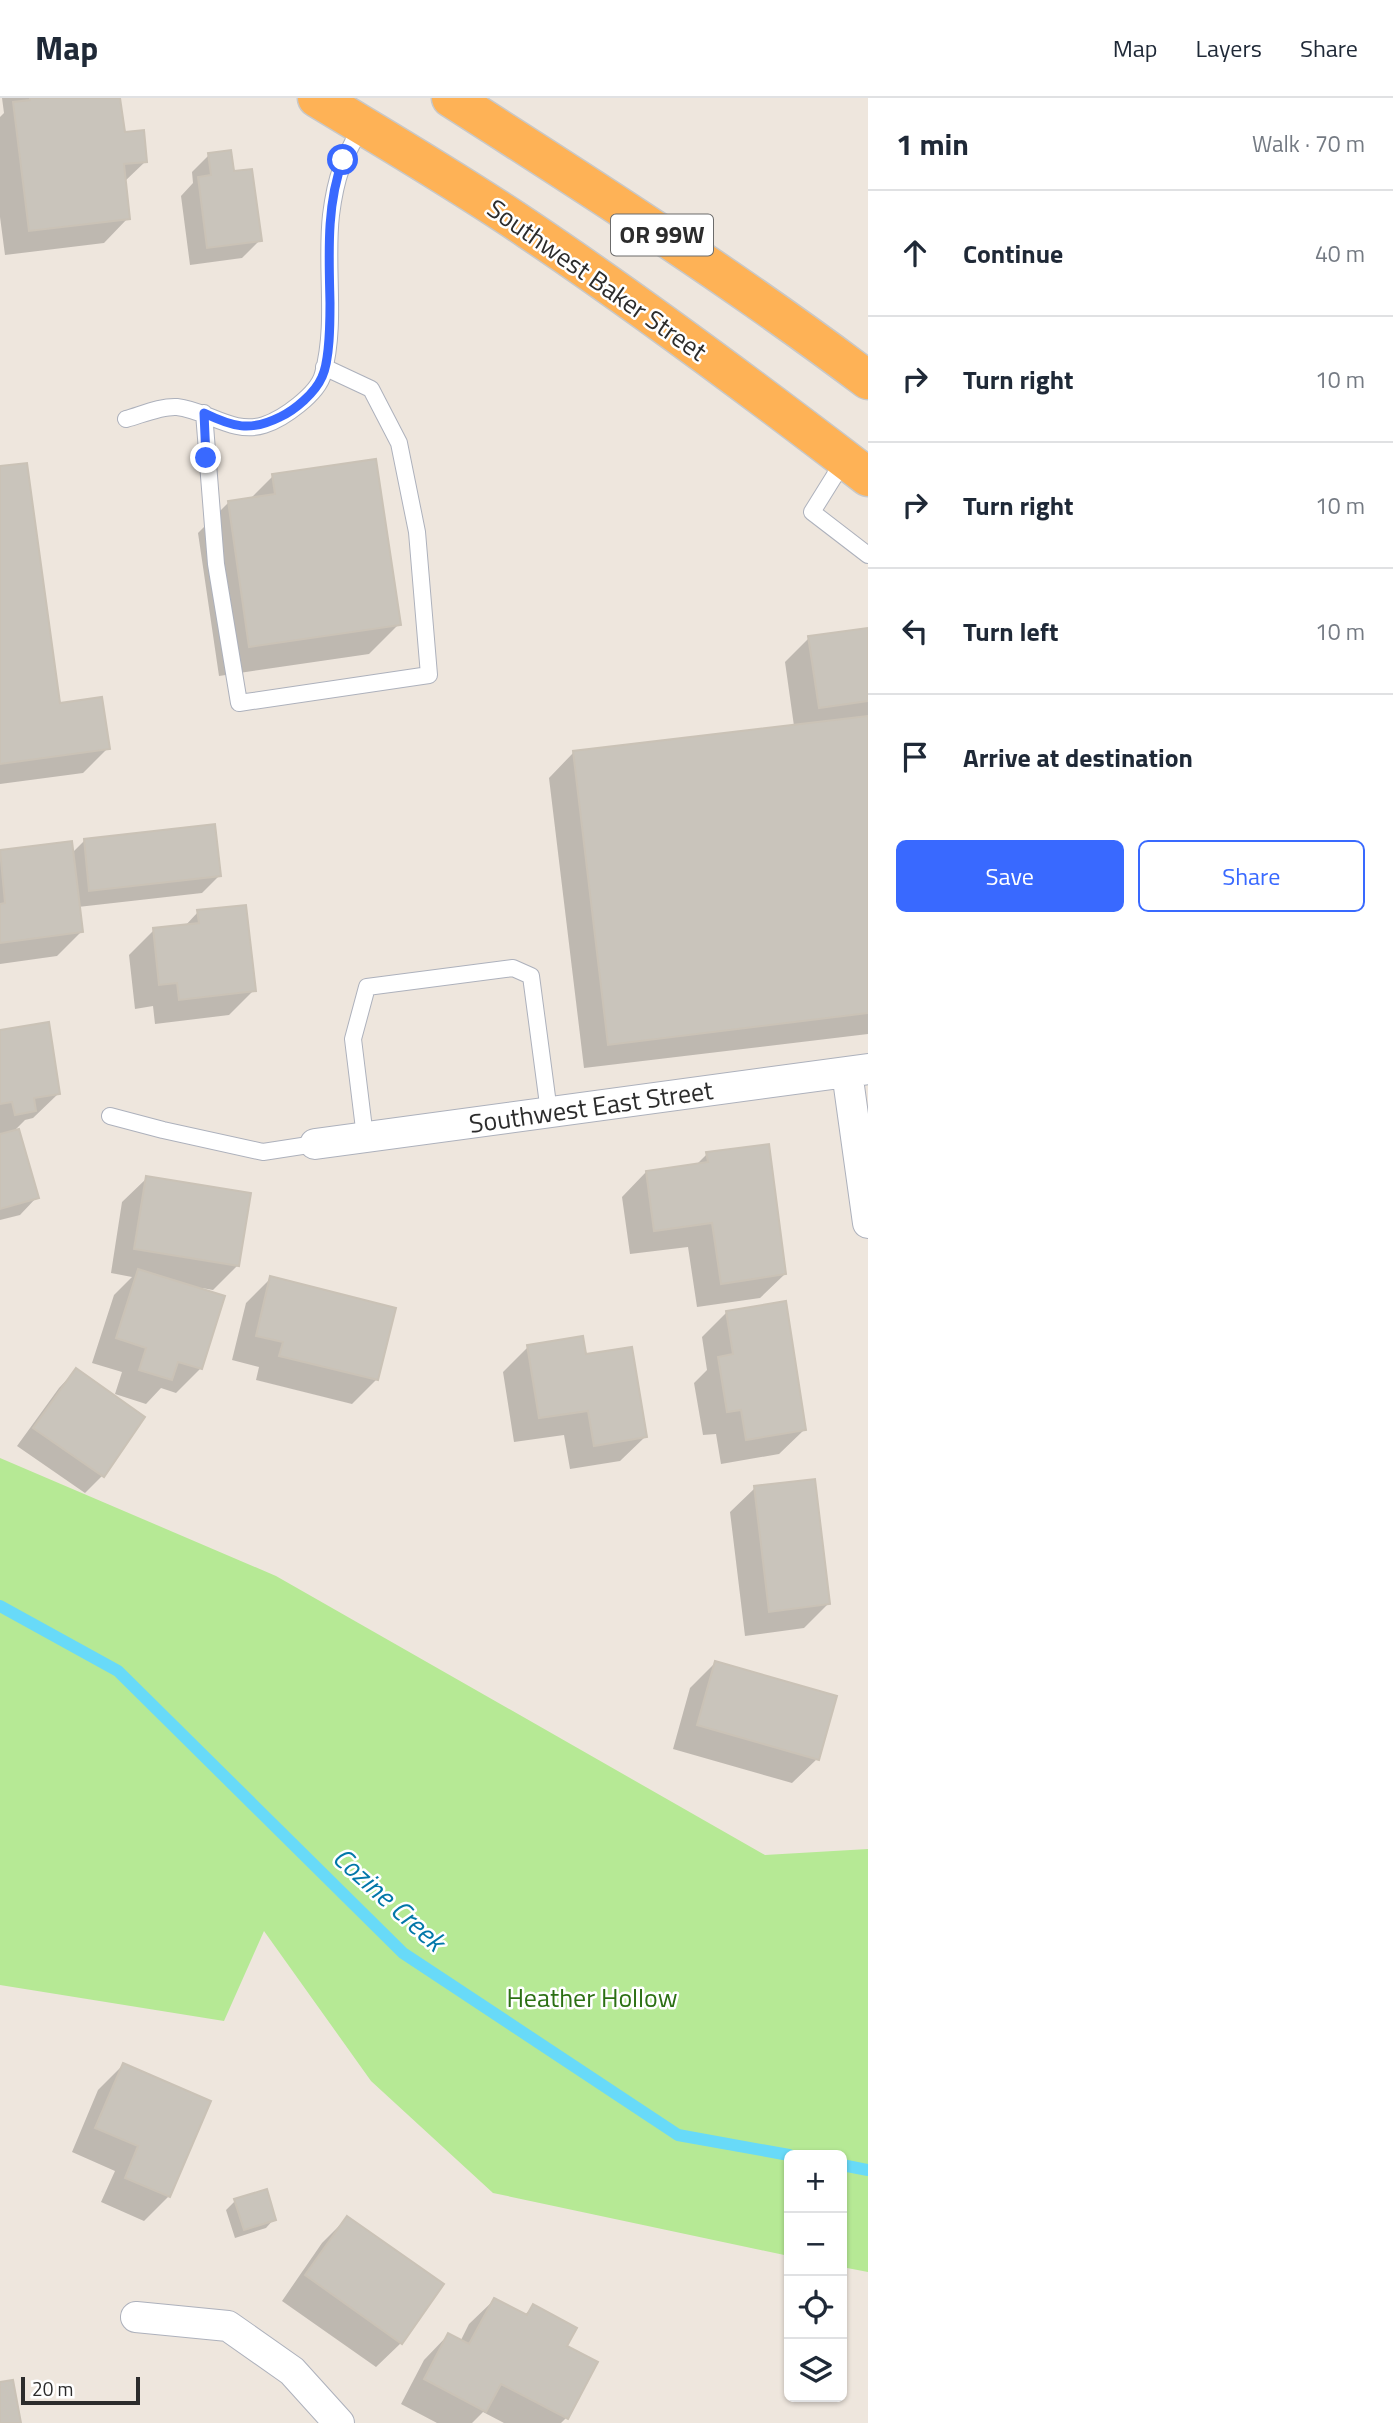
<!DOCTYPE html>
<meta charset="utf-8">
<style>
body{margin:0;font-family:"Titillium Web",sans-serif;background:#f2f2f3;color:#1f2937}
.controls{position:absolute;right:21px;bottom:21px;display:grid;overflow:hidden;border-radius:10px;box-shadow:0 2px 5px #0004}
.controls button{width:63px;height:63px;display:grid;place-items:center;padding:0;border:0;border-bottom:2px solid #e0e1e3;background:#fff;color:#1f2937;font:35px sans-serif}
.scale{position:absolute;left:21px;bottom:18px;width:119px;box-sizing:border-box;padding-left:7px;border:4px solid #2c2c2c;border-top:0;font-size:19px;line-height:24px;white-space:nowrap;color:#2c2c2c;-webkit-text-stroke:5px #fff;paint-order:stroke}
.stop{position:absolute;width:21px;height:21px;margin:-16px;border:5px solid #3969ff;border-radius:50%;background:#fff}
.stop.end{background:#3969ff;border-color:#fff;box-shadow:0 2px 7px #0008}
.list{margin:0;padding:0;list-style:none}
h2{display:flex;justify-content:space-between;align-items:center;height:91px;margin:0;padding:0 28px;font-size:30px}
h2 small{font-size:23px;font-weight:400;color:#747a83}
.list li{display:grid;grid-template-columns:46px 1fr auto;gap:21px;align-items:center;box-sizing:border-box;height:126px;padding:0 28px;border-top:2px solid #e0e1e3}
.list b{display:block;font-size:26px;white-space:nowrap}
.list em{font-size:23px;font-style:normal;color:#747a83}
.actions{display:flex;gap:14px;padding:21px 28px}
.actions a{flex:1;padding:16px 0;border:2px solid #3969ff;border-radius:10px;text-align:center;font-size:24px;color:#3969ff}
.actions .main{background:#3969ff;color:#fff}
.icon{flex:none;width:38px;height:38px;fill:none;stroke:currentColor;stroke-width:2;stroke-linecap:round;stroke-linejoin:round}
.map{position:relative;flex:none;width:868px;height:2325px;overflow:hidden}
header{display:flex;align-items:center;gap:42px;box-sizing:border-box;height:98px;padding:0 35px;background:#fff;border-bottom:2px solid #e0e1e3}
header strong{font-size:33px}
nav{display:flex;gap:38px;margin-inline-start:auto;font-size:24px}
main{display:flex}
aside{flex:1;background:#fff}
.map>svg:first-child{display:block}
.green{fill:#b6e995}
.shadow{fill:#0003}
.lines{fill:none;stroke-linecap:round;stroke-linejoin:round}
.stream{stroke:#68daf8;stroke-width:12}
.building{fill:#c9c4bb;stroke:#cac2b6;stroke-width:2}
.service-casing{stroke:#adb1bc;stroke-width:18}
.minor-casing{stroke:#adb1bc;stroke-width:32}
.trunk-casing{stroke:#c8c8c8;stroke-width:41}
.service{stroke:#fff;stroke-width:16}
.minor{stroke:#fff;stroke-width:30}
.trunk{stroke:#feb256;stroke-width:38}
.route{stroke:#3969ff;stroke-width:9}
.labels{text-anchor:middle;stroke-width:5;stroke-linejoin:round;paint-order:stroke}
.shield{fill:#fff;stroke:#6b6b6b;stroke-width:2}
.shield-label{font-size:24px;font-weight:bold;fill:#2c2c2c}
.street-label{font-size:26px;fill:#2c2c2c;stroke:#fff}
.park-label{font-size:26px;fill:#2c7014;stroke:#fff}
.water-label{font-size:28px;font-style:italic;fill:#0278a9;stroke:#fff}
</style>
<header>
<strong>Map</strong>
<nav><a>Map</a><a>Layers</a><a>Share</a></nav>
</header>
<main>
<div class="map">
<svg width="868" height="2325" viewBox="0 0 868 2325">
<rect width="100%" height="100%" fill="#eee6dd"/>
<!-- green -->
<path class="green" d="M0,1360L276,1478L765,1757L868,1751V2174L842,2169V2057H789V2158L493,2095L371,1983L264,1833L224,1923L0,1887Z"/>
<!-- shadow -->
<path class="shadow" d="M2,0H119L123,36L146,63L124,84L128,120L104,145L5,157L0,119V19L4,15Z
M209,57L233,75L260,142L242,160L190,167L181,98L193,85L192,74Z
M0,370L58,607L108,650L83,675L0,686Z
M273,378L399,526L369,556L219,578L198,435L229,404L250,401Z
M868,531V936L584,970L549,680L573,655L794,628L785,564L809,540Z
M84,743L219,778L202,795L78,809L81,834L57,858L0,866V754L70,745L72,755Z
M198,814L254,892L229,917L155,926L153,908L135,911L129,857L154,832L184,829Z
M0,934L58,996L33,1020L25,1022L12,1035L37,1099L20,1117L0,1122Z
M707,1056L785,1176L760,1200L697,1209L688,1149L630,1156L622,1099L646,1074L695,1068Z
M147,1080L238,1167L213,1192L202,1190L201,1270L176,1295L161,1290L146,1306L115,1296L122,1274L92,1265L114,1197L132,1179L111,1175L122,1104Z
M271,1180L377,1281L352,1306L256,1282L259,1269L232,1262L246,1205Z
M727,1214L804,1332L779,1356L721,1366L716,1336L703,1337L694,1285L707,1272L702,1239Z
M528,1249L584,1258L645,1339L620,1363L570,1371L564,1337L514,1344L503,1274Z
M76,1272L143,1320L102,1378L85,1395L17,1348L59,1290Z
M755,1390L828,1506L804,1530L745,1538L730,1414Z
M715,1565L817,1661L792,1685L673,1651L690,1590Z
M123,1967L169,2098L144,2123L101,2104L115,2073L72,2054L98,1992Z
M235,2103L274,2121L266,2130L235,2140L226,2112Z
M347,2120L401,2245L376,2269L282,2203L322,2145Z
M494,2202L524,2218L533,2208L565,2249L595,2264L566,2320L561,2325H504L483,2314L472,2325H437L401,2306L424,2262L448,2237L460,2244L469,2226Z"/>
<g class="lines">
<!-- stream -->
<path class="stream" d="M0,1508L118,1573L403,1855L678,2037L789,2057
M842,2067L868,2072"/>
</g>
<!-- building -->
<path class="building" d="M30,0H120L125,34L144,32L147,64L124,66L130,121L29,133L13,4L30,2Z
M231,52L234,73L252,71L262,143L207,150L198,79L211,77L208,55Z
M376,361L401,527L249,549L228,403L275,396L272,376Z
M27,365L60,605L102,599L110,651L0,666V368Z
M868,530V603L819,610L808,538Z
M868,618V915L608,947L573,653Z
M215,726L221,778L89,793L84,741Z
M72,743L83,834L0,845V806L5,805L0,752Z
M246,807L256,893L179,902L177,885L159,887L153,830L199,825L197,812Z
M49,924L60,996L34,1000L36,1013L15,1017L12,1004L0,1006V932Z
M19,1031L39,1100L0,1111V1036Z
M769,1046L786,1176L721,1186L712,1125L654,1133L646,1073L708,1064L706,1054Z
M146,1078L251,1095L239,1168L134,1151Z
M138,1171L225,1198L202,1271L178,1264L172,1282L139,1272L146,1250L116,1240Z
M270,1178L396,1210L378,1282L279,1258L283,1244L256,1238Z
M786,1203L806,1332L746,1342L741,1312L727,1314L718,1259L733,1256L726,1213Z
M583,1238L586,1256L632,1249L647,1339L594,1348L588,1313L539,1320L527,1247Z
M76,1270L145,1319L104,1379L33,1330Z
M815,1381L830,1506L769,1514L754,1388Z
M715,1563L837,1598L819,1662L697,1627Z
M123,1965L211,2003L170,2099L125,2080L138,2048L95,2030Z
M267,2091L276,2122L244,2132L234,2101Z
M347,2118L444,2186L402,2246L305,2177Z
M494,2200L527,2217L533,2206L577,2230L567,2248L598,2264L568,2321L501,2286L486,2314L424,2281L448,2235L469,2246Z
M13,2282L21,2325H0V2284Z"/>
<g class="lines">
<!-- service casing -->
<g class="service-casing">
<path id="service" d="M204,315L216,466L239,605L429,577L417,434L399,345L371,291L324,269
M126,321C141,317 161,308 177,309C207,312 233,337 264,327C283,321 318,296 323,276C337,225 325,169 331,117C336,77 343,62 362,27
M845,361L812,414L868,457
M110,1018L163,1032L263,1054L315,1046
M365,1039L353,941L367,889L513,870L531,878L549,1014"/>
</g>
<!-- minor casing -->
<g class="minor-casing">
<path id="minor" d="M847,974L868,1125
M315,1046L868,971
M136,2219L228,2228L292,2273L339,2325"/>
</g>
<!-- trunk casing -->
<g class="trunk-casing">
<path id="trunk" d="M317,0C388,43 460,85 529,132C645,210 757,294 868,379
M451,0C592,90 734,181 868,282"/>
</g>
<!-- service -->
<use href="#service" class="service"/>
<!-- minor -->
<use href="#minor" class="minor"/>
<!-- trunk -->
<use href="#trunk" class="trunk"/>
</g>
<g class="lines">
<!-- route -->
<path class="route" d="M206,360L204,315C233,329 250,334 280,319C295,312 315,295 322,279C330,262 330,225 330,205C329,158 326,106 343,62"/>
</g>
<g class="labels">
<!-- shield labels -->
<rect class="shield" x="611" y="116.5" width="102" height="41" rx="5"/>
<g class="shield-label">
<text x="662" y="145">OR 99W</text>
</g>
<!-- street labels -->
<g class="street-label">
<text transform="translate(597 182) rotate(35)" y="9">Southwest Baker Street</text>
<text transform="translate(591 1009) rotate(-8)" y="9">Southwest East Street</text>
</g>
<!-- park labels -->
<g class="park-label">
<text x="592" y="1909">Heather Hollow</text>
</g>
<!-- water labels -->
<g class="water-label">
<text transform="translate(389 1801) rotate(42)" y="10">Cozine Creek</text>
</g>
</g>
</svg>
<div class="controls">
<button>+</button>
<button>−</button>
<button><svg class="icon" aria-label="locate" viewBox="0 0 24 24"><circle cx="12" cy="12" r="6"/><path d="M12 2v4M12 18v4M2 12h4M18 12h4"/></svg></button>
<button><svg class="icon" aria-label="layers" viewBox="0 0 24 24"><path d="M12 4l9 5-9 5-9-5zM3 14l9 5 9-5"/></svg></button>
</div>
<div class="scale">20 m</div>
<div class="stop" style="left:343px;top:62px"></div>
<div class="stop end" style="left:206px;top:360px"></div>
</div>
<aside>
<h2>1 min<small>Walk · 70 m</small></h2>
<ul class="list">
<li><svg class="icon" aria-label="ahead" viewBox="0 0 24 24"><path d="M12 20V5M6 11l6-6 6 6"/></svg><div><b>Continue</b></div><em>40 m</em></li>
<li><svg class="icon" aria-label="right" viewBox="0 0 24 24"><path d="M7 20v-9h11M14 6l5 5-5 5"/></svg><div><b>Turn right</b></div><em>10 m</em></li>
<li><svg class="icon" aria-label="right" viewBox="0 0 24 24"><path d="M7 20v-9h11M14 6l5 5-5 5"/></svg><div><b>Turn right</b></div><em>10 m</em></li>
<li><svg class="icon" aria-label="left" viewBox="0 0 24 24"><path d="M17 20v-9H6M10 6l-5 5 5 5"/></svg><div><b>Turn left</b></div><em>10 m</em></li>
<li><svg class="icon" aria-label="arrive" viewBox="0 0 24 24"><path d="M6 21V4h12l-3 4 3 4H6"/></svg><div><b>Arrive at destination</b></div></li>
</ul>
<div class="actions"><a class="main">Save</a><a>Share</a></div>
</aside>
</main>
